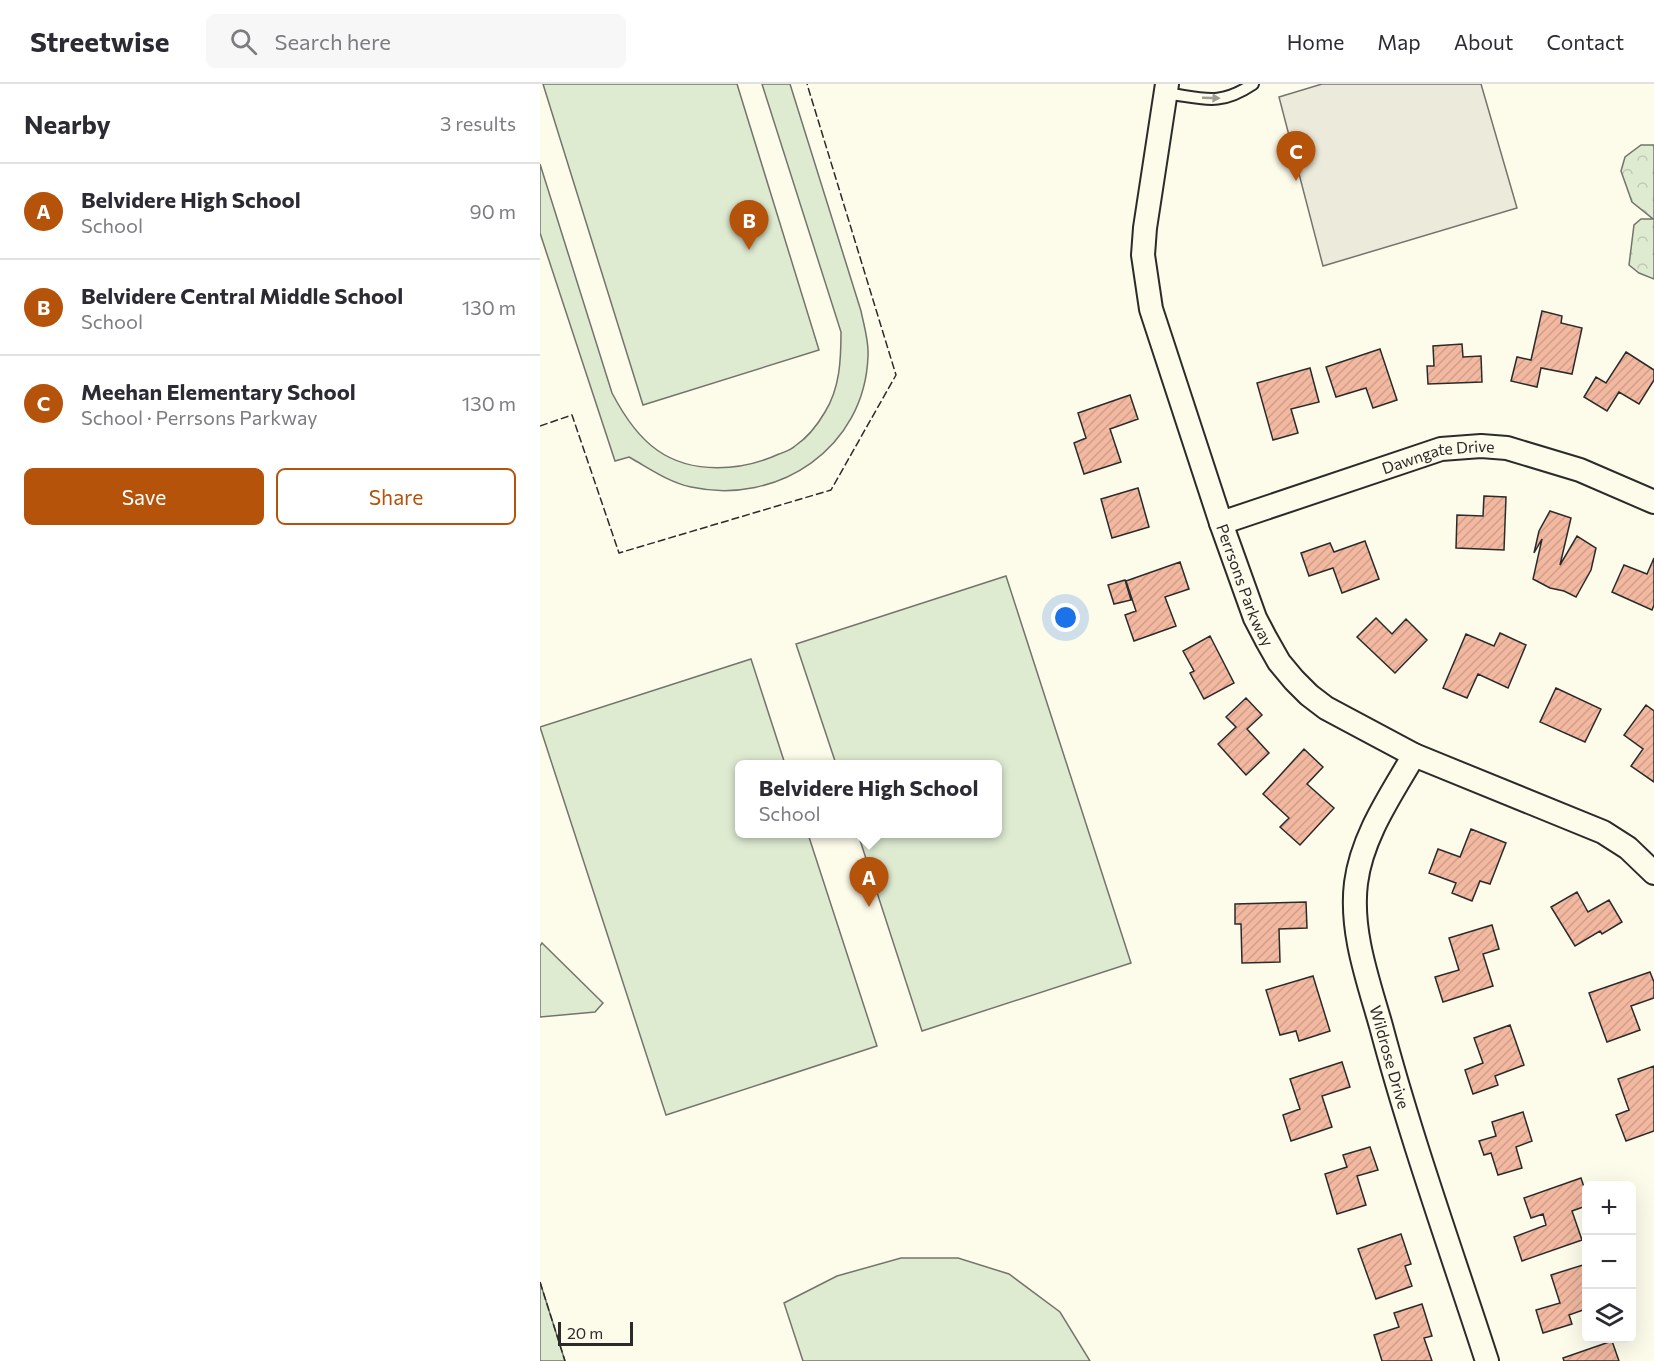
<!DOCTYPE html>
<meta charset="utf-8">
<style>
body{margin:0;font-family:Commissioner,sans-serif;background:#f7f7f7;color:#2b2b33}
.controls{position:absolute;right:18px;bottom:18px;display:grid;overflow:hidden;border-radius:9px;box-shadow:0 6px 24px #0002}
.controls button{width:54px;height:54px;display:grid;place-items:center;padding:0;border:0;border-bottom:2px solid #e1e1e2;background:#fff;color:#2b2b33;font:30px sans-serif}
.scale{position:absolute;left:18px;bottom:15px;width:75px;box-sizing:border-box;padding-left:6px;border:3px solid #2b2b2b;border-top:0;font-size:16px;line-height:21px;white-space:nowrap;color:#2b2b2b;-webkit-text-stroke:4px #fdfbea;paint-order:stroke}
.you{position:absolute;left:526px;top:534px;width:21px;height:21px;margin:-15px;border:4px solid #fff;border-radius:50%;background:#1a73e8;box-shadow:0 0 0 9px #1a73e833}
.badge{display:grid;place-items:center;width:39px;height:39px;border-radius:50%;background:#b45309;color:#fff;font-size:20px;font-weight:700}
.pin{position:absolute;translate:-50% -50px;filter:drop-shadow(0 2px 3px #0008)}
.pin::after{content:'';position:absolute;top:32px;width:21px;height:18px;background:inherit;clip-path:polygon(0 0,100% 0,50% 100%)}
.popup{position:absolute;left:195px;top:676px;width:267px;height:78px;box-sizing:border-box;display:grid;place-content:center;border-radius:9px;background:#fff;filter:drop-shadow(0 2px 4px #0005);font-size:20px;white-space:nowrap;color:#7c7c81}
.popup b{font-size:22px;color:#2b2b33}
.popup::after{content:'';position:absolute;left:50%;top:100%;margin-left:-12px;border:12px solid transparent;border-top-color:#fff}
.list{margin:0;padding:0;list-style:none}
h2{display:flex;justify-content:space-between;align-items:center;height:78px;margin:0;padding:0 24px;font-size:26px}
h2 small{font-size:20px;font-weight:400;color:#7c7c81}
.list li{display:grid;grid-template-columns:39px 1fr auto;gap:18px;align-items:center;box-sizing:border-box;height:96px;padding:0 24px;border-top:2px solid #e1e1e2}
.list b{display:block;font-size:22px;white-space:nowrap}
.list p{margin:0;font-size:20px;white-space:nowrap;color:#7c7c81}
.list em{font-size:20px;font-style:normal;color:#7c7c81}
.actions{display:flex;gap:12px;padding:18px 24px}
.actions a{flex:1;padding:14px 0;border:2px solid #b45309;border-radius:9px;text-align:center;font-size:21px;color:#b45309}
.actions .main{background:#b45309;color:#fff}
.icon{flex:none;width:33px;height:33px;fill:none;stroke:currentColor;stroke-width:2;stroke-linecap:round;stroke-linejoin:round}
.map{position:relative;flex:none;width:1114px;height:1277px;overflow:hidden}
header{display:flex;align-items:center;gap:36px;box-sizing:border-box;height:84px;padding:0 30px;background:#fff;border-bottom:2px solid #e1e1e2}
header strong{font-size:28px}
nav{display:flex;gap:33px;margin-inline-start:auto;font-size:21px}
.search{width:420px;height:54px;background:#f7f7f7;display:flex;align-items:center;gap:15px;box-sizing:border-box;padding:0 21px;border-radius:9px;color:#7c7c81;font-size:22px}
main{display:flex}
aside{flex:1;background:#fff}
.map>svg:first-child{display:block}
.park{fill:url(#park-crowns);stroke:#74746e;stroke-width:1.5}
.garden{fill:#deebd1;stroke:#74746e;stroke-width:1.5}
.parking{fill:#eceadb;stroke:#74746e;stroke-width:1.5}
.building{fill:url(#building-hatch);stroke:#2b2b2b;stroke-width:1.5}
.lines{fill:none;stroke-linecap:round;stroke-linejoin:round}
.service-casing{stroke:#2b2b2b;stroke-width:14}
.minor-casing{stroke:#2b2b2b;stroke-width:26}
.service{stroke:#fdfbea;stroke-width:10}
.minor{stroke:#fdfbea;stroke-width:22}
.fence{stroke:#2b2b2b;stroke-width:1.5;stroke-dasharray:8 3;stroke-linecap:butt}
.oneway{fill:#9e9d94}
.labels{text-anchor:middle;stroke-width:4.5;stroke-linejoin:round;paint-order:stroke}
.street-label{font-size:16px;fill:#2b2b2b;stroke:#fdfbea}
</style>
<header>
<strong>Streetwise</strong>
<div class="search"><svg class="icon" aria-label="search" viewBox="0 0 24 24"><circle cx="10" cy="10" r="6"/><path d="M15 15l6 6"/></svg>Search here</div>
<nav><a>Home</a><a>Map</a><a>About</a><a>Contact</a></nav>
</header>
<main>
<aside>
<h2>Nearby<small>3 results</small></h2>
<ul class="list">
<li><span class="badge">A</span><div><b>Belvidere High School</b><p>School</p></div><em>90 m</em></li>
<li><span class="badge">B</span><div><b>Belvidere Central Middle School</b><p>School</p></div><em>130 m</em></li>
<li><span class="badge">C</span><div><b>Meehan Elementary School</b><p>School · Perrsons Parkway</p></div><em>130 m</em></li>
</ul>
<div class="actions"><a class="main">Save</a><a>Share</a></div>
</aside>
<div class="map">
<svg width="1114" height="1277" viewBox="0 0 1114 1277">
<defs>
<pattern id="park-crowns" width="20" height="18" patternUnits="userSpaceOnUse" patternTransform="scale(1.5)"><rect width="20" height="18" fill="#deebd1"/><path d="M2 6a3 3 0 1 1 6 0M12 15a3 3 0 1 1 6 0" fill="none" stroke="#bfcab4"/></pattern>
<pattern id="building-hatch" width="6" height="6" patternUnits="userSpaceOnUse" patternTransform="scale(1.5)"><rect width="6" height="6" fill="#f2b8a0"/><path d="M-1 1l2-2M0 6l6-6M5 7l2-2" fill="none" stroke="#d09e8a"/></pattern>
</defs>
<rect width="100%" height="100%" fill="#fdfbea"/>
<!-- park -->
<path class="park" d="M1101,61H1114V195L1099,189L1089,181L1094,141L1101,135H1113L1092,118L1081,87L1085,73Z"/>
<!-- garden -->
<path class="garden" d="M3,0H197L279,266L103,321Z
M222,0H250L321,227C324,242 329,257 328,272C325,364 238,422 151,403C128,398 109,384 89,373L75,377L0,149V80L72,309C83,330 97,352 117,366C152,391 202,387 239,370C244,368 251,366 255,362C267,354 278,340 285,328C300,304 301,275 301,248Z
M466,492L591,879L382,947L318,750H458V680H296L256,560Z
M211,575L245,680H200V750H268L337,962L126,1031L0,643Z
M2,859L63,919L55,928L0,933V862Z
M361,1174H418L469,1190L520,1228L550,1277H263L244,1219L297,1192Z
M0,1198L25,1277H0Z"/>
<!-- parking -->
<path class="parking" d="M782,0H941L977,124L783,182L739,13Z"/>
<!-- building -->
<path class="building" d="M1002,227L1022,232L1021,239L1042,244L1032,290L1001,284L997,303L971,297L977,273L991,276Z
M922,260L923,273L941,272L942,298L888,300L887,282H894L893,262Z
M840,265L857,316L833,324L826,304L796,313L786,283Z
M1086,268L1114,286V296L1099,320L1079,308L1067,327L1044,313L1056,293L1066,299Z
M770,284L779,318L751,325L758,349L733,356L717,299Z
M590,311L598,335L570,345L581,378L544,390L534,359L546,354L538,329Z
M598,404L609,443L572,454L561,415Z
M944,412L966,413L964,466L916,464L917,431L943,432Z
M1010,427L1031,434L1020,481L1037,452L1056,464L1051,486L1036,513L1024,507L1010,504L993,495L1002,455L994,469L999,447Z
M825,457L839,495L802,509L793,484L769,492L761,469L790,459L794,468Z
M1114,474V521L1112,526L1072,508L1084,481L1107,490Z
M640,478L649,505L625,513L636,542L594,557L585,531L596,527L586,497Z
M585,496L591,516L574,520L568,501Z
M836,534L852,550L866,535L887,556L855,589L817,553Z
M960,549L986,561L968,604L938,590L927,614L903,604L926,550L954,562Z
M670,552L694,599L664,615L650,589L654,587L643,567Z
M1016,604L1061,625L1045,658L1000,638Z
M706,614L722,631L707,645L729,669L706,691L678,660L696,643L686,633Z
M1106,621L1114,627V698L1091,682L1103,665L1084,651Z
M764,665L783,683L767,700L794,724L760,761L740,743L749,734L723,710Z
M931,745L966,759L950,800L940,797L932,817L912,809L916,799L889,789L898,765L920,773Z
M1037,808L1048,828L1069,816L1082,838L1062,850L1060,847L1035,862L1011,823Z
M766,818L767,844L739,845L740,878L702,879L701,840H695V820Z
M952,841L959,865L943,870L953,902L903,918L895,893L919,886L909,854Z
M1110,888L1114,898V914L1091,922L1100,946L1067,958L1049,909Z
M773,892L790,947L759,957L756,947L740,951L726,906Z
M970,941L984,981L955,992L958,1001L933,1010L925,986L943,979L934,954Z
M802,978L810,1003L782,1012L792,1043L751,1057L743,1031L760,1025L750,995Z
M1114,982V1047L1086,1057L1076,1031L1089,1026L1078,995Z
M983,1028L992,1057L976,1063L982,1084L958,1091L951,1069L944,1071L939,1057L956,1052L952,1038Z
M830,1063L838,1086L817,1092L826,1121L797,1130L785,1090L807,1083L803,1071Z
M1041,1094L1046,1109V1122L1032,1127L1042,1156L982,1177L974,1153L1006,1141L1003,1130L991,1134L984,1114Z
M861,1150L871,1180L865,1182L872,1202L836,1215L818,1165Z
M1046,1180V1225L1029,1231L1032,1240L1003,1249L996,1226L1020,1219L1011,1191Z
M882,1220L892,1252L884,1254L892,1277H842L834,1251L859,1243L854,1229Z
M1072,1257L1079,1277H1024L1023,1274Z"/>
<g class="lines">
<!-- service casing -->
<g class="service-casing">
<path id="service" d="M625,9C663,14 679,23 713,0"/>
</g>
<!-- minor casing -->
<g class="minor-casing">
<g id="minor">
<path id="s1" d="M627,0L605,144L603,171L611,225L681,439L715,534L726,555L739,578L754,596L769,611L786,624L874,671L1063,748L1088,764L1114,789"/>
<path id="s2" d="M681,439L901,365L941,362L967,364L1040,386L1114,418"/>
<path id="s3" d="M874,671C851,711 822,752 816,799C810,847 828,896 841,942C871,1055 911,1166 947,1277"/>
</g>
</g>
<!-- service -->
<use href="#service" class="service"/>
<!-- minor -->
<use href="#minor" class="minor"/>
<!-- fence -->
<path class="fence" d="M0,342L32,331L79,469L291,406L356,291L267,0
M0,1198L25,1277"/>
</g>
<!-- one-way arrows -->
<defs><path id="oneway-solid" d="M-6-.8H1V-3.2L6.5 0L1 3.2V.8H-6Z" transform="scale(1.5)"/></defs>
<use class="oneway" href="#oneway-solid" transform="translate(671 14) rotate(2)"/>
<g class="labels">
<!-- street labels -->
<g class="street-label">
<text dy="6" stroke="none"><textPath href="#s2" startOffset="228">Dawngate Drive</textPath></text>
<text dy="6" stroke="none"><textPath href="#s1" startOffset="519">Perrsons Parkway</textPath></text>
<text dy="6" stroke="none"><textPath href="#s3" startOffset="320">Wildrose Drive</textPath></text>
</g>
</g>
</svg>
<div class="controls">
<button>+</button>
<button>−</button>
<button><svg class="icon" aria-label="layers" viewBox="0 0 24 24"><path d="M12 4l9 5-9 5-9-5zM3 14l9 5 9-5"/></svg></button>
</div>
<div class="scale">20 m</div>
<div class="you"></div>
<div class="pin badge" style="left:329px;top:823px">A</div>
<div class="popup"><b>Belvidere High School</b>School</div>
<div class="pin badge" style="left:209px;top:166px">B</div>
<div class="pin badge" style="left:756px;top:97px">C</div>
</div>
</main>
